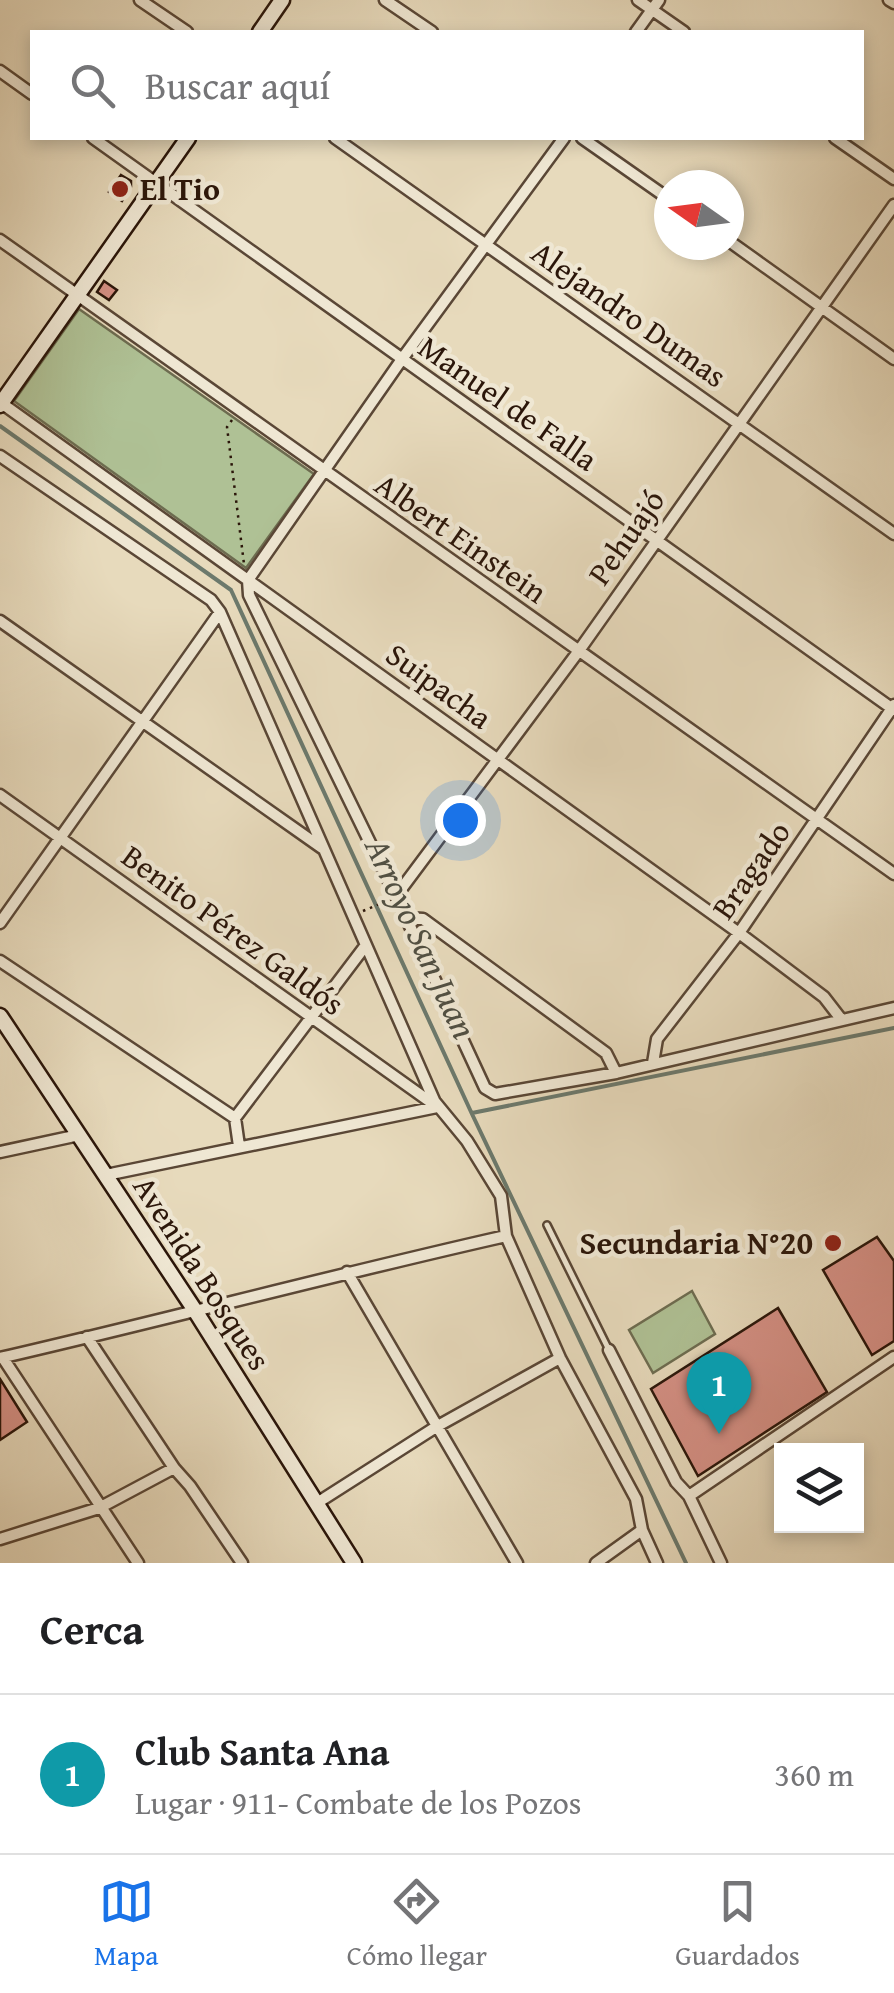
<!DOCTYPE html>
<html lang="es">
<meta charset="utf-8">
<style>
body{margin:0;font-family:"Gentium Book Plus",serif;background:#f6f6f6;color:#202124}
.controls{position:absolute;right:30px;bottom:30px;display:grid;overflow:hidden;border-radius:0px;box-shadow:0 5px 15px #0003}
.controls button{width:90px;height:90px;display:grid;place-items:center;padding:0;border:0;border-bottom:2px solid #e0e0e0;background:#fff;color:#202124;font:50px sans-serif}
.compass{position:absolute;left:654px;top:170px;width:90px;height:90px;border-radius:50%;background:#fff;box-shadow:0 5px 15px #0003;rotate:284deg}
.you{position:absolute;left:460px;top:820px;width:35px;height:35px;margin:-25px;border:8px solid #fff;border-radius:50%;background:#1a73e8;box-shadow:0 0 0 15px #1a73e833}
.badge{display:grid;place-items:center;width:65px;height:65px;border-radius:50%;background:#1a73e8;color:#fff;font-size:32px;font-weight:700}
.pin{position:absolute;translate:-50% -82px;filter:drop-shadow(0 2px 5px #0008)}
.pin::after{content:'';position:absolute;top:52px;width:35px;height:30px;background:inherit;clip-path:polygon(0 0,100% 0,50% 100%)}
.list{margin:0;padding:0;list-style:none}
h2{display:flex;justify-content:space-between;align-items:center;height:130px;margin:0;padding:0 40px;font-size:42px}
h2 small{font-size:32px;font-weight:400;color:#757577}
.list li{display:grid;grid-template-columns:65px 1fr auto;gap:30px;align-items:center;box-sizing:border-box;height:160px;padding:0 40px;border-top:2px solid #e0e0e0}
.list b{display:block;font-size:38px;white-space:nowrap}
.list p{margin:0;font-size:32px;white-space:nowrap;color:#757577}
.list em{font-size:32px;font-style:normal;color:#757577}
.icon{flex:none;width:55px;height:55px;fill:none;stroke:currentColor;stroke-width:2;stroke-linecap:round;stroke-linejoin:round}
.map{position:relative;flex:none;width:894px;height:1563px;overflow:hidden}
.search{position:absolute;background:#fff;box-shadow:0 5px 15px #0003;left:30px;right:30px;top:30px;height:110px;display:flex;align-items:center;gap:25px;box-sizing:border-box;padding:0 35px;border-radius:0px;color:#757577;font-size:38px}
.sheet{height:290px;background:#fff}
nav{display:flex;justify-content:space-around;align-items:center;box-sizing:border-box;height:140px;border-top:2px solid #e0e0e0;background:#fff;font-size:28px;color:#757577}
nav a{display:grid;justify-items:center;gap:5px}
nav .on{color:#1a73e8}
.map>svg:first-child{display:block}
.green{fill:#afc195;stroke:#6d6c50;stroke-width:2.5}
.lines{fill:none;stroke-linecap:round;stroke-linejoin:round}
.stream{stroke:#6c796c;stroke-width:4}
.building{fill:#d59085;stroke:#2b160a;stroke-width:2.5}
.lane-casing{stroke:#5a4736;stroke-width:10}
.street-casing{stroke:#5a4736;stroke-width:15}
.secondary-casing{stroke:#2b160a;stroke-width:19}
.path{stroke:#2b160a;stroke-width:2.5;stroke-dasharray:2.5 5;stroke-linecap:butt}
.lane{stroke:#efe7d3;stroke-width:5}
.street{stroke:#efe7d3;stroke-width:10}
.secondary{stroke:#efe7d3;stroke-width:14}
.poi-dot{fill:#8f2418;stroke:#efe7d3;stroke-width:4}
.labels{text-anchor:middle;stroke-width:9;stroke-linejoin:round;paint-order:stroke}
.poi-label{font-size:32px;font-weight:bold;fill:#2b160a;stroke:#efe7d3;text-anchor:start}
.street-label{font-size:32px;fill:#2b160a;stroke:#efe7d3}
.water-label{font-size:35px;font-style:italic;fill:#515043;stroke:#efe7d3}
</style>
<div class="map">
<svg width="894" height="1563" viewBox="0 0 894 1563">
<rect width="100%" height="100%" fill="#e7dabc"/>
<filter id="stains"><feTurbulence type="fractalNoise" baseFrequency=".002" numOctaves="4"/><feColorMatrix values="0 0 0 0 .2 0 0 0 0 .09 0 0 0 0 .02 0 0 0 .5 -.17"/></filter>
<radialGradient id="worn" r=".72"><stop offset=".6" stop-color="#630" stop-opacity="0"/><stop offset="1" stop-color="#630" stop-opacity=".3"/></radialGradient>
<!-- green -->
<path class="green" d="M79,309L314,474L246,568L14,401Z
M692,1291L715,1334L653,1373L629,1330Z"/>
<g class="lines">
<!-- stream -->
<path class="stream" d="M0,426L231,590L472,1114L686,1563
M472,1113L894,1028"/>
</g>
<!-- building -->
<path class="building" d="M121,175L131,181V187L122,201L109,192Z
M104,281L117,290L109,300L97,292Z
M877,1237L894,1261V1341L872,1355L823,1270Z
M778,1308L827,1392L698,1476L651,1389Z
M0,1379L27,1422L0,1440Z"/>
<g class="lines">
<!-- lane casing -->
<g class="lane-casing">
<path id="lane" d="M547,1225L609,1350"/>
</g>
<!-- street casing -->
<g class="street-casing">
<path id="street" d="M140,0L187,32
M385,0L432,32
M638,0L684,32
M889,0L894,3
M636,32L659,0
M0,71L32,94
M93,138L894,710
M335,138L894,534
M564,138L402,359L248,580L249,595L396,896L485,1088L495,1094L616,1073L894,1008
M582,138L669,199
M835,138L894,179
M0,240L894,874
M729,241L894,359
M0,402L739,933L824,997L841,1019
M0,456L211,600L220,612L437,1107
M0,621L322,848
M0,795L436,1106
M396,896L578,652L894,205
M406,918L423,919L606,1053L616,1073
M0,923L220,612
M0,961L235,1118L239,1146
M653,1063L657,1039L739,933L894,705
M435,1102L467,1141L501,1196L506,1236L560,1358L636,1499L642,1530L657,1563
M235,1118L366,945
M0,1152L79,1135
M106,1175L437,1107
M347,1272L517,1563
M87,1337L174,1468L190,1486L242,1563
M609,1350L676,1482L689,1496L721,1563
M0,1358C169,1319 337,1274 506,1236
M3,1358L138,1563
M689,1496L894,1357
M317,1503L436,1427L560,1358
M0,1539L99,1508L174,1468
M596,1563L642,1530"/>
</g>
<!-- secondary casing -->
<g class="secondary-casing">
<path id="secondary" d="M260,32L282,0
M0,405L188,138
M0,1016L196,1312L354,1563"/>
</g>
<!-- path -->
<path class="path" d="M232,420L227,427L244,564
M363,911L384,902"/>
<!-- lane -->
<use href="#lane" class="lane"/>
<!-- street -->
<use href="#street" class="street"/>
<!-- secondary -->
<use href="#secondary" class="secondary"/>
</g>
<!-- markers -->
<g class="poi-dot">
<circle cx="120" cy="189" r="10"/>
<circle cx="833" cy="1243" r="10"/>
</g>
<g class="labels">
<!-- poi labels -->
<g class="poi-label">
<text x="140" y="200">El Tio</text>
<text x="813" y="1254" text-anchor="end">Secundaria N°20</text>
</g>
<!-- street labels -->
<g class="street-label">
<text transform="translate(629 314) rotate(35)" y="11">Alejandro Dumas</text>
<text transform="translate(508 403) rotate(35)" y="11">Manuel de Falla</text>
<text transform="translate(626 537) rotate(-55)" y="11">Pehuajó</text>
<text transform="translate(461 538) rotate(35)" y="11">Albert Einstein</text>
<text transform="translate(439 686) rotate(36)" y="11">Suipacha</text>
<text transform="translate(751 870) rotate(-55)" y="11">Bragado</text>
<text transform="translate(233 930) rotate(36)" y="11">Benito Pérez Galdós</text>
<text transform="translate(202 1273) rotate(57)" y="11">Avenida Bosques</text>
</g>
<!-- water labels -->
<g class="water-label">
<text transform="translate(421 938) rotate(65)" y="12">Arroyo San Juan</text>
</g>
</g>
<rect width="100%" height="100%" filter="url(#stains)"/>
<rect width="100%" height="100%" fill="url(#worn)"/>
</svg>
<div class="controls">
<button><svg class="icon" aria-label="layers" viewBox="0 0 24 24"><path d="M12 4l9 5-9 5-9-5zM3 14l9 5 9-5"/></svg></button>
</div>
<svg class="compass" viewBox="-18 -18 36 36"><path d="M0-13l5 13h-10z" fill="#e53935"/><path d="M0 13l5-13h-10z" fill="#757577"/></svg>
<div class="you"></div>
<div class="pin badge" style="left:719px;top:1434px;background:#0f9aa8">1</div>
<div class="search"><svg class="icon" aria-label="search" viewBox="0 0 24 24"><circle cx="10" cy="10" r="6"/><path d="M15 15l6 6"/></svg>Buscar aquí</div>
</div>
<section class="sheet">
<h2>Cerca<small></small></h2>
<ul class="list">
<li><span class="badge" style="background:#0f9aa8">1</span><div><b>Club Santa Ana</b><p>Lugar · 911- Combate de los Pozos</p></div><em>360 m</em></li>
</ul>
</section>
<nav>
<a class="on"><svg class="icon" aria-label="map" viewBox="0 0 24 24"><path d="M3 6l6-2 6 2 6-2v14l-6 2-6-2-6 2zM9 4v14M15 6v14"/></svg>Mapa</a>
<a><svg class="icon" aria-label="directions" viewBox="0 0 24 24"><path d="M12 3l9 9-9 9-9-9zM9 14v-3h6M13 9l2 2-2 2"/></svg>Cómo llegar</a>
<a><svg class="icon" aria-label="saved" viewBox="0 0 24 24"><path d="M7 4h10v16l-5-4-5 4z"/></svg>Guardados</a>
</nav>
